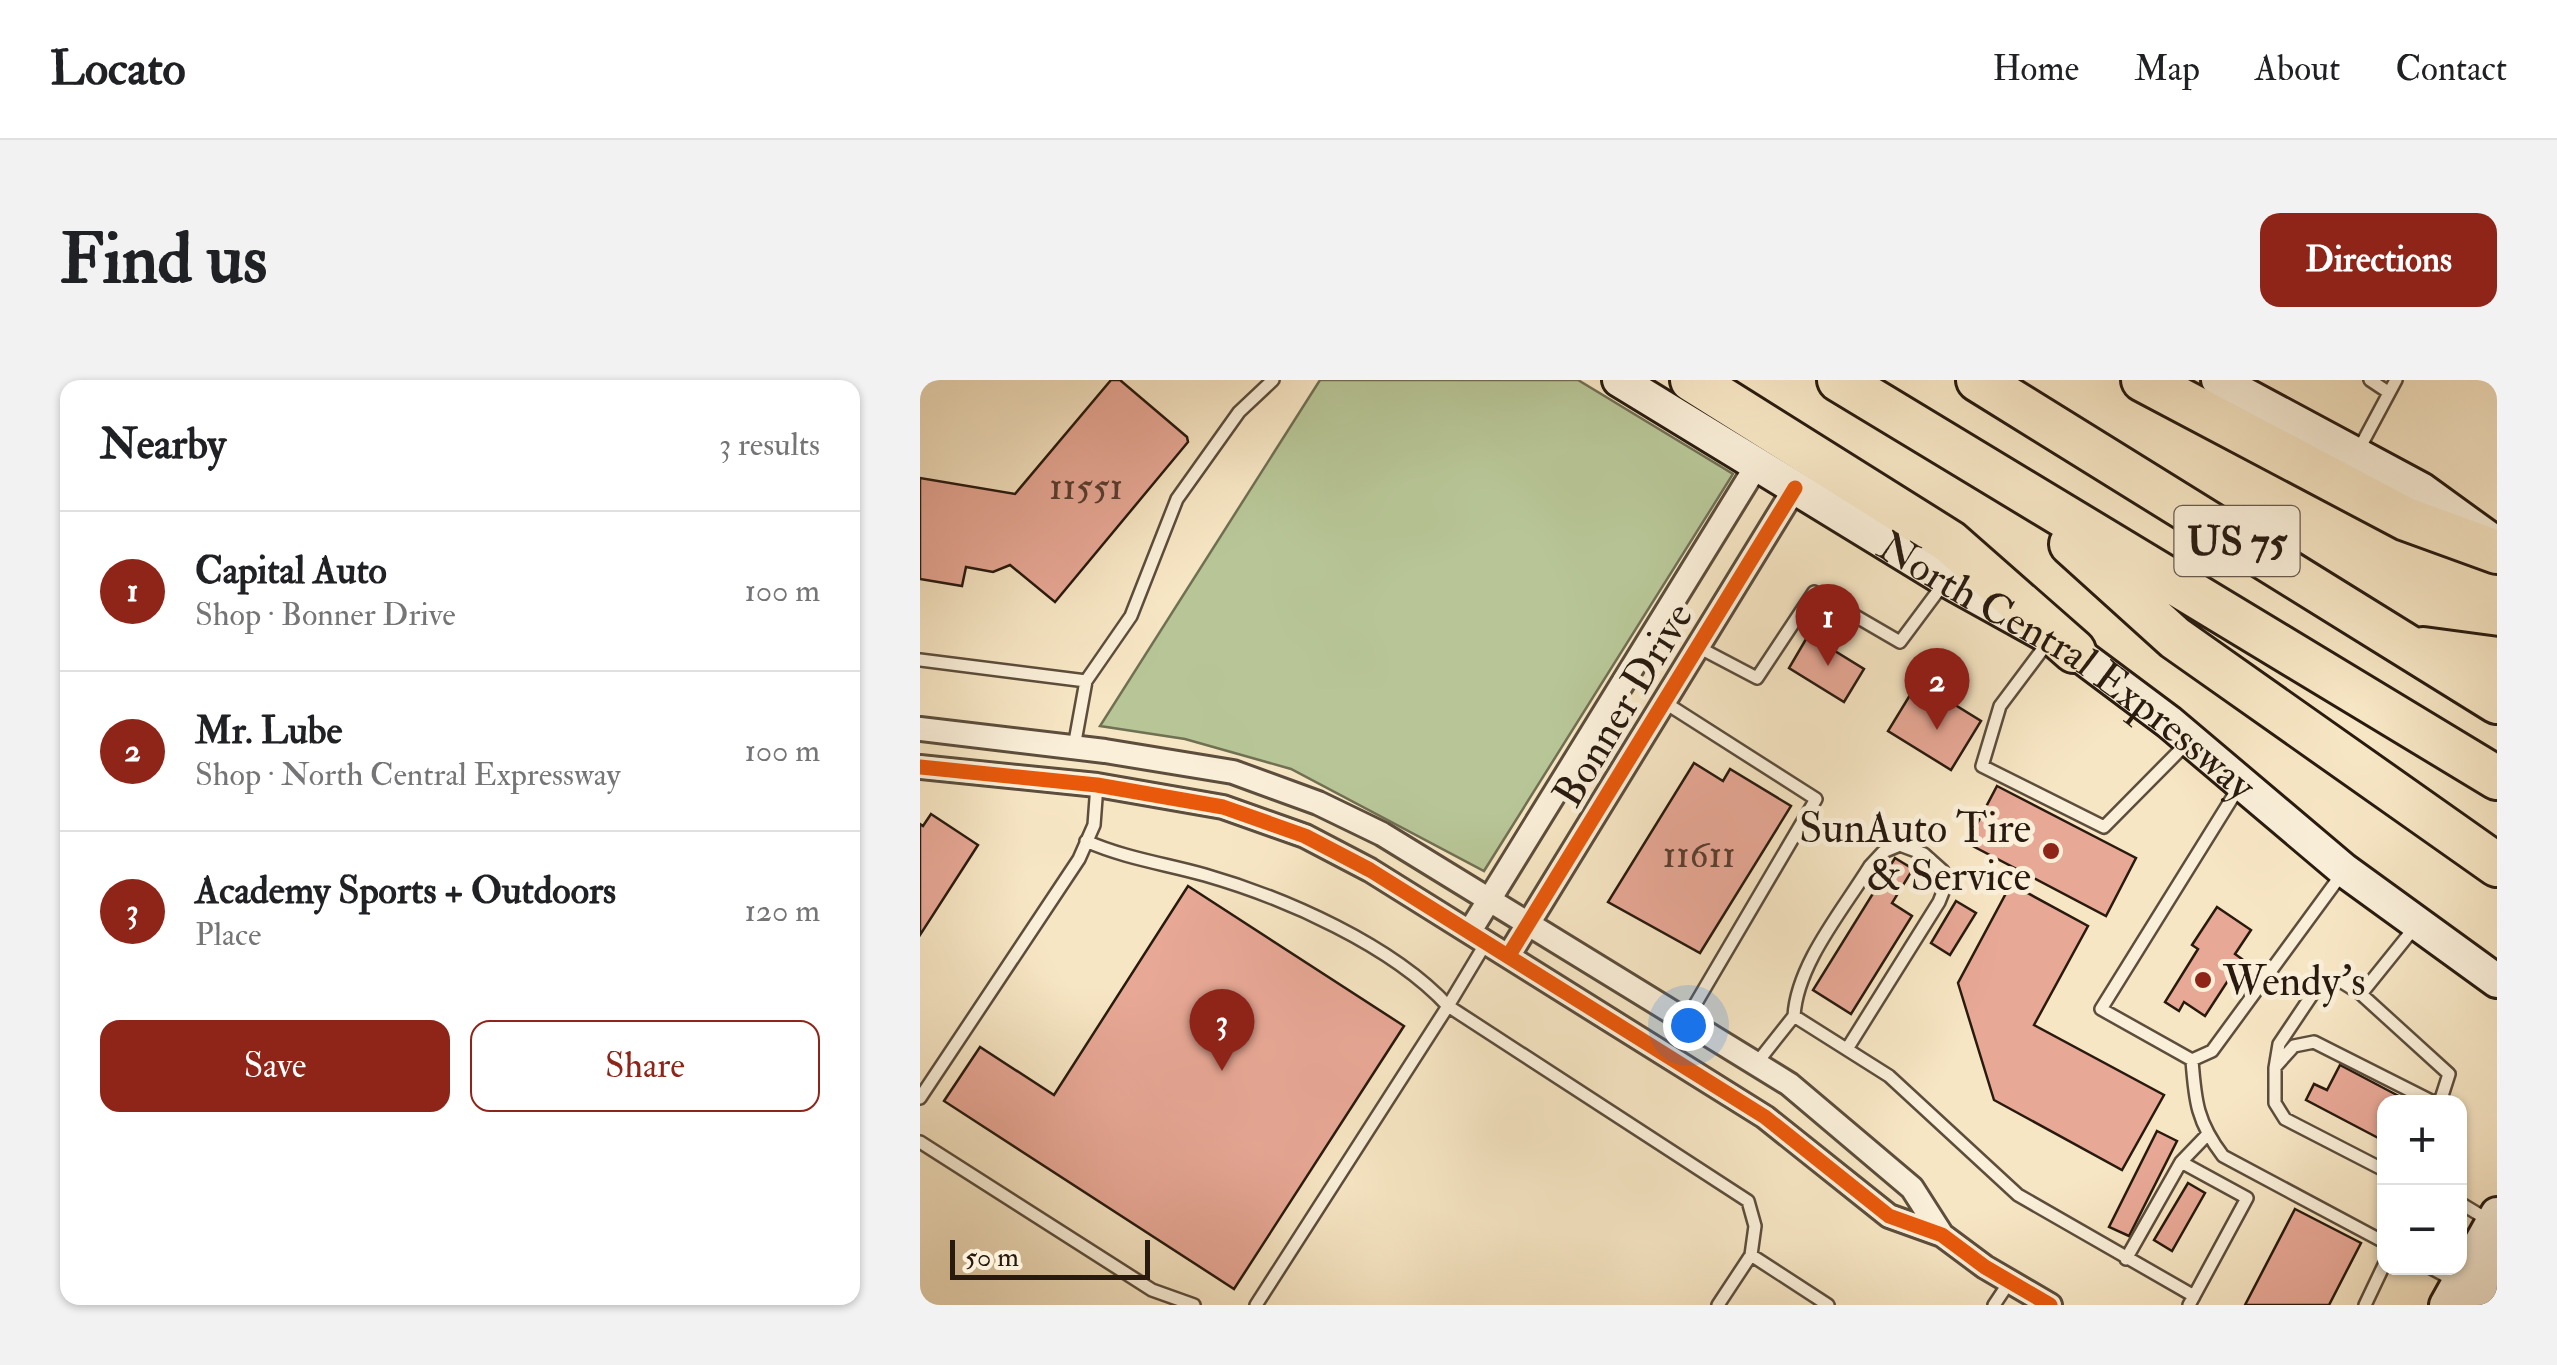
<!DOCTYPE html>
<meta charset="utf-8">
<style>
body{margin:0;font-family:"IM FELL Double Pica",serif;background:#f2f2f2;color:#202124}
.controls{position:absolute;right:30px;bottom:30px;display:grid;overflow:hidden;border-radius:20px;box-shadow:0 2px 8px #0004}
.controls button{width:90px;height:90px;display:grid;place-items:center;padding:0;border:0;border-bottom:2px solid #e0e0e0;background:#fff;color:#202124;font:50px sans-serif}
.scale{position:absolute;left:30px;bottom:25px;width:200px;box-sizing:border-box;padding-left:10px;border:5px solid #281a0f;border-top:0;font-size:28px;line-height:35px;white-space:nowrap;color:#281a0f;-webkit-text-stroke:8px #faefd9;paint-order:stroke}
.you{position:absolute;left:768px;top:645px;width:35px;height:35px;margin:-25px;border:8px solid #fff;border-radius:50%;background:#1a73e8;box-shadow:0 0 0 15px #1a73e833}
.badge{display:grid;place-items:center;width:65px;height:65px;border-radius:50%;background:#8f2418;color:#fff;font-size:32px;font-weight:700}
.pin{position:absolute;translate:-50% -82px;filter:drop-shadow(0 2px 5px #0008)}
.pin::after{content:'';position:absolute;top:52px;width:35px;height:30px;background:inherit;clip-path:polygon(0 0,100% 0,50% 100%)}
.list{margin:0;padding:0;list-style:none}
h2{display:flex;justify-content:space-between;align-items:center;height:130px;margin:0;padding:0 40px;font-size:42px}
h2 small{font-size:32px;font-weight:400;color:#757577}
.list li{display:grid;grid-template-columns:65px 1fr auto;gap:30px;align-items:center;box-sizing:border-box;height:160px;padding:0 40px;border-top:2px solid #e0e0e0}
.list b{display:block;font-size:38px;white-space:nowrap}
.list p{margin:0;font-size:32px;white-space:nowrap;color:#757577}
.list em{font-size:32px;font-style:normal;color:#757577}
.actions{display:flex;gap:20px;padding:30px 40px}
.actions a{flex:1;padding:22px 0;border:2px solid #8f2418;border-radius:20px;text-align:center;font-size:35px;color:#8f2418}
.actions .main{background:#8f2418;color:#fff}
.map{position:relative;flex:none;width:1577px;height:925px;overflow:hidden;border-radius:20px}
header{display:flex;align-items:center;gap:60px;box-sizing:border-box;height:140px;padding:0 50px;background:#fff;border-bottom:2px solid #e0e0e0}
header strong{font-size:48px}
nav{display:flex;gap:55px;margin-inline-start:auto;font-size:35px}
.intro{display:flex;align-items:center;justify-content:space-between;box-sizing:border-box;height:240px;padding:0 60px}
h1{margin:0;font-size:70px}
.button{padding:25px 45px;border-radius:20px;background:#8f2418;color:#fff;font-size:35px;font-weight:700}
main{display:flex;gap:60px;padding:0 60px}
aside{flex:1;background:#fff;border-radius:20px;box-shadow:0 2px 8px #0004}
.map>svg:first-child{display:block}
.green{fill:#b8c697;stroke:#707053;stroke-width:2.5}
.building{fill:#e8a896;stroke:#281a0f;stroke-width:2.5}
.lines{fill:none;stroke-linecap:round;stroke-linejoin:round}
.service-casing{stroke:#5c4d3c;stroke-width:16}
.minor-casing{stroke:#5c4d3c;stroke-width:28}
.secondary-casing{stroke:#281a0f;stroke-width:38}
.motorway-casing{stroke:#281a0f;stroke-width:48}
.service{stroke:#faefd9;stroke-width:11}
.minor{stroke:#faefd9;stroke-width:22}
.secondary{stroke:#faefd9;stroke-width:32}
.motorway{stroke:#f7e6c4;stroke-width:42}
.cycleway-casing{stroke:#faefd9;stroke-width:21}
.cycleway{stroke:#e8590c;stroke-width:15}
.poi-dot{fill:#8f2418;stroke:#faefd9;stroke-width:4}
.labels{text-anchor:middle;stroke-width:10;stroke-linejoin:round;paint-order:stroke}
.number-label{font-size:38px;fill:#583e31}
.shield{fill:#faefd9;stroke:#675a4c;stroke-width:2.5}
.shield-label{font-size:40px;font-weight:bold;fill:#281a0f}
.street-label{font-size:42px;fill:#281a0f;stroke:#faefd9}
.poi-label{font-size:42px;fill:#281a0f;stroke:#faefd9;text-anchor:end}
</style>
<header>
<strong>Locato</strong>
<nav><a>Home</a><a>Map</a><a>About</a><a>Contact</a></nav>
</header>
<div class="intro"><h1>Find us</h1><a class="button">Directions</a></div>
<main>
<aside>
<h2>Nearby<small>3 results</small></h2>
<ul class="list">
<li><span class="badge">1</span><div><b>Capital Auto</b><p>Shop · Bonner Drive</p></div><em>100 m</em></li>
<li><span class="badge">2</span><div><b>Mr. Lube</b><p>Shop · North Central Expressway</p></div><em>100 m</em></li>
<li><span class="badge">3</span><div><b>Academy Sports + Outdoors</b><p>Place</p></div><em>120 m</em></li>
</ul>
<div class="actions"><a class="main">Save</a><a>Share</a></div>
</aside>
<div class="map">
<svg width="1577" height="925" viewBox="0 0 1577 925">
<rect width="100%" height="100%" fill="#f7e6c4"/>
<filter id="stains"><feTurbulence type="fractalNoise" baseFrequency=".002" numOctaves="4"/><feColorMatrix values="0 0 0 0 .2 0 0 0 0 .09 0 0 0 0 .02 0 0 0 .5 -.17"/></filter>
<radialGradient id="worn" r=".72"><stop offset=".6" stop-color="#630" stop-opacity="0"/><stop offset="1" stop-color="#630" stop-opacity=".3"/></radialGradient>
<!-- green -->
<path class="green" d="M400,0H658L813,94L564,491L371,389L265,359L180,346Z"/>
<!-- building -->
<path class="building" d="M191,0H200L267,57L268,62L135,222L90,185L73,192L46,187L42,206L0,199V98L95,114Z
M899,246L921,260L915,271L944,289L924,322L869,288L889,254L893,256Z
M998,302L1061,341L1031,390L968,351Z
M774,383L803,401L810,389L871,426L780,573L688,522Z
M1077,406L1216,478L1186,536L1047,463Z
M11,434L58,465L0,555V444L3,446Z
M975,478L993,489L972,523L992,536L931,634L893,610Z
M1091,504L1168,546L1114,645L1244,715L1202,790L1074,720L1038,603Z
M268,506L484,646L314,909L24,721L60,667L134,715Z
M1036,521L1056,533L1030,575L1011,563Z
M1297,527L1331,550L1315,574L1322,579L1285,636L1264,622L1259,631L1245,622L1278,569L1272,565Z
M1420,685L1490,722H1464V761L1386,720L1394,704L1407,710Z
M1237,751L1257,761L1209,856L1189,847Z
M1268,803L1285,813L1252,871L1234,860Z
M1375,829L1441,863L1409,925H1325Z"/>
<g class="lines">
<!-- service casing -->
<g class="service-casing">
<path id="service" d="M1450,0L1468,12
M1438,71L1476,0
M1128,262L1080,326L1062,386L1184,447L1270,360
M778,267L837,298L894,212L980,262L1024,203
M0,280L166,301
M744,322L896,419L766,640
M154,367L166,301L211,236L257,119L319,32L353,0
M166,461C204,478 246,484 285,495C365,518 472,565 528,626L336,925
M567,561L528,626L828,821L835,846L831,875
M1441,614L1495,547
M874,636C877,584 923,530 950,486L963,472L980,465L1004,474L1023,491L1025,507L1019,522L927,669
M1272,680L1181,629L1319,407
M1272,680C1275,721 1277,742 1303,776L1464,862
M1272,680L1292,671L1421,495
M836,684L874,636L969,696L1098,815L1274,916L1269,925
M1356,686L1374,666L1394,662L1513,722
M0,718L159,479L174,445L177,405
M0,762L232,910L274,925
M1261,782L1327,818L1274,916
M1464,790L1365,739L1355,723V688L1359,664L1400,603L1422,602L1441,614L1529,694L1520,722
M1540,823L1570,841
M1206,879L1261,782L1287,755
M1511,888L1535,901
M798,925L831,875L908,925
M1074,925L1090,901
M1445,925L1464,885"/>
</g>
<!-- minor casing -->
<g class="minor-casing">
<path id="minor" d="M0,349L185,371L313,392L398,423L462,454L869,704L992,808L1022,855
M0,387L177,405L303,427L385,456L450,490L845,737L969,836L1022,855L1065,887L1130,925
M550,551L837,85
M589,575L875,108"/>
</g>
<!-- secondary casing -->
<g class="secondary-casing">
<g id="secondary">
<path id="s1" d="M699,0L1026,200L1154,271L1249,342L1424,490L1577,601"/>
<path d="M1298,0L1501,109L1570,159"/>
<path d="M1526,925L1577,834"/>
<path d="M1554,925L1577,879"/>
</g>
</g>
<!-- motorway casing -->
<g class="motorway-casing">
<path id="motorway" d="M772,0L1030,162L1154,271
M919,0L1577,398
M1058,0L1577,322
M1223,0L1486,139L1577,172
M1151,164L1255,258L1577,485
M1503,269L1577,279"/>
</g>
<!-- service -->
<use href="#service" class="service"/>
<!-- minor -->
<use href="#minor" class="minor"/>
<!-- secondary -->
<use href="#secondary" class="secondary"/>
<!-- motorway -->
<use href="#motorway" class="motorway"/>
<!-- cycleway casing -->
<g class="cycleway-casing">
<path id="cycleway" d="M0,387L177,405L303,427L385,456L450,490L845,737L969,836L1022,855L1065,887L1130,925
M589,575L875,108"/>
</g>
<!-- cycleway -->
<use href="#cycleway" class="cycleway"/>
</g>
<!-- markers -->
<g class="poi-dot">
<circle cx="1131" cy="471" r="10"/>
<circle cx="1283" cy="600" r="10"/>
</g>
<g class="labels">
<!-- number labels -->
<g class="number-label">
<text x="166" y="119">11551</text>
<text x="779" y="487">11611</text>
</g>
<!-- shield labels -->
<rect class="shield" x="1254.5" y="126" width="125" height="70" rx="8"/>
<g class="shield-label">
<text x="1317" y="175">US 75</text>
</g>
<!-- street labels -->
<g class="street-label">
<text dy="15" stroke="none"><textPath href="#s1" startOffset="532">North Central Expressway</textPath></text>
<text transform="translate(702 324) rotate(-59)" y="15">Bonner Drive</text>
</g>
<!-- poi labels -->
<g class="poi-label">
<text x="1111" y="462">SunAuto Tire<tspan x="1111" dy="48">&amp; Service</tspan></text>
<text x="1303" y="615" text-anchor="start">Wendy's</text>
</g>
</g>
<rect width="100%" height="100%" filter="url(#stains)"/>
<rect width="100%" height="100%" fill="url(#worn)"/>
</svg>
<div class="controls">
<button>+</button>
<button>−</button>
</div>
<div class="scale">50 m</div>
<div class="you"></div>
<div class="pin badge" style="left:908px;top:286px">1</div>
<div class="pin badge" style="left:1017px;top:350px">2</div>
<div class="pin badge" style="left:302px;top:691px">3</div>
</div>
</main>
